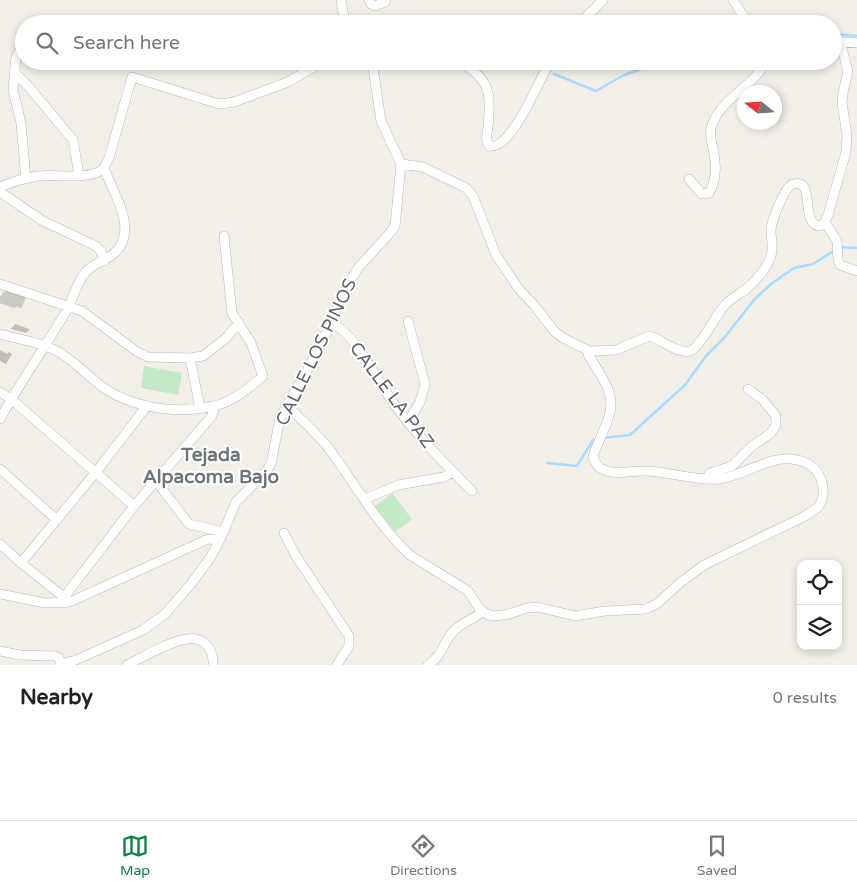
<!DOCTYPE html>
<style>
body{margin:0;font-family:"Varela Round",sans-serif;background:#f6f6f6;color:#222}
.controls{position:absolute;right:15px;bottom:15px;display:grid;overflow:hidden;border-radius:10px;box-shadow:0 2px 8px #0003}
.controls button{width:45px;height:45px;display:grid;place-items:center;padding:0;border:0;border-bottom:1px solid #e0e0e0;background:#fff;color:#222;font:25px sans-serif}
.compass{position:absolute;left:737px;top:85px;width:45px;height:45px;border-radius:50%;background:#fff;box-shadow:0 2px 8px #0003;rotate:287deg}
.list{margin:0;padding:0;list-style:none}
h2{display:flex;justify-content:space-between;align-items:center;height:65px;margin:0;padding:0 20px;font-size:21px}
h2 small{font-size:16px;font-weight:400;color:#767676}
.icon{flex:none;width:28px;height:28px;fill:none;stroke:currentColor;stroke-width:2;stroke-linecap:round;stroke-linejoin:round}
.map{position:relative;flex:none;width:857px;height:665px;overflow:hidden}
.search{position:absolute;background:#fff;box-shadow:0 2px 8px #0003;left:15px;right:15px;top:15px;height:55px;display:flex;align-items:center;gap:12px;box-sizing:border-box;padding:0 18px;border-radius:28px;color:#767676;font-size:19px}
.sheet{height:155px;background:#fff}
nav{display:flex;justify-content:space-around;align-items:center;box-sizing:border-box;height:70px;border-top:1px solid #e0e0e0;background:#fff;font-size:14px;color:#767676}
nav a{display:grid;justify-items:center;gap:2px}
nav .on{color:#0b8043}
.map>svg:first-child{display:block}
.green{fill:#c5e8c5}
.shadow{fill:#0003}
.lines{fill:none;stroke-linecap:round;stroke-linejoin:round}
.stream{stroke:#aadaff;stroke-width:2.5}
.building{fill:#cccac5;stroke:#d6d1c6}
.street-casing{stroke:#b5b8bc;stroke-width:10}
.street{stroke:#fff;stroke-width:9}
.labels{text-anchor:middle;stroke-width:4;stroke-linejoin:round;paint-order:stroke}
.street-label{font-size:18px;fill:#5f6368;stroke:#fff}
.neighbourhood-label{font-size:19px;font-weight:bold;fill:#70757a;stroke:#fff}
</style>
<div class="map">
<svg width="857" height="665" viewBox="0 0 857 665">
<rect width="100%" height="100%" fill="#f1efe8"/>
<!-- green -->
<path class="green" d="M144,366L182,373L178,395L141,388Z
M392,493L412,519L395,532L375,506Z"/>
<!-- shadow -->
<path class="shadow" d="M6,290L26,297L23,304L21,306L16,305L14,307L0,303V296L3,297Z
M15,324L29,329V330L26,333L11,329Z
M0,350L7,354L9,352L12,354L6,364L0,361Z"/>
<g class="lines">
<!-- stream -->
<path class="stream" d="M833,34L857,36
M554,74L596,91L624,75L647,67L654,61
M840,247L857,248
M603,438L630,435L685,385L706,356L724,338L754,300L771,284L794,268L813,264L835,250
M547,463L577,466L593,440"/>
</g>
<!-- building -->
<path class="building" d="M3,292L25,299L21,308L16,306L15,308L0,303Z"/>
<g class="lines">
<!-- street casing -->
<g class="street-casing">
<path id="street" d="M341,0L345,24
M369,0L371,4L375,6L385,2L386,0
M733,0L744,17L753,24
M579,24L603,0
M833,41L857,43
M24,44L16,57L13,90L21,123L26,179
M460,61C491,81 491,92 488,127C487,134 485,140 489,146C512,151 539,78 551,61
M15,73L28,86L73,140L79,175
M401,164L423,167L466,188L473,196L496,255L518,288L534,305L554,331L563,338L589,351L616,350L649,336C662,339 676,354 690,351C699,349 716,315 724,306C730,299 738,295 745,290C756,281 771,265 772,250C773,244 771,237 771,231C771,222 784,187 793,184C817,178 799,223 819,226L823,225L828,215L846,152L847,135L842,103L843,93L848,71L840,41
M689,179L702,194L709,193C718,178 716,161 712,144C711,138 709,132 712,125C721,98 754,87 766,61
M0,187C12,182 25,178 38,176C55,174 85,180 100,171C105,169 106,163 109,158L132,77L219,104L234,102L288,82L324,61
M0,192L43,221L96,246L101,251L104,261
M825,222L837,241L838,260L840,265L857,271
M0,284L82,311L136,351L148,357L190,358L203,356L225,339L239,323
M331,322C358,337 373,374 390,398C413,432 443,462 472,491
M0,334C18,339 38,342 55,350C72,358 90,379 107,390C138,409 178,414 214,406C233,402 249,388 263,376L251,343L232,313L224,236
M190,358L200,408
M0,392L11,399L134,506
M287,405C301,420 318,434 330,450C356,485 378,526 410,555L468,591L479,608L488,615L496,616L509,614L527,608L538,607L575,616L605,611L646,609L658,603L681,582L704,565L803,517C808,514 815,510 819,506C827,493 823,474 810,465C806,462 798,460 792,459C769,456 743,476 719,479C695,481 671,472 647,471C633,470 615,476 602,469C597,467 595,462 593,457C597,443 605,430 609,416C617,394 599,373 588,354L589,351
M0,419C21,381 46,346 68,308C74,297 76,284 84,274C96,258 119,261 124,236C129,216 111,187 104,168
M408,422L420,402L425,384L408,321
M0,469L57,520
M707,478L710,473L732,466L751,447L771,433L776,425V416L762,399L748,389
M156,481L189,524L223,532
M365,499L398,485L444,477L453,472
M284,533L296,556L349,636V646L337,665
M0,544L21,563L65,598
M21,563L96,472L146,407
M0,594L45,603L70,602L208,539L220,540
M63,603L68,592L134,506L212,416L215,406
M0,651L19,655L55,656L59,658L61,665
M61,664L76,660L143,630L165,614L191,584L210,558L220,540L236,502L264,474L271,464L280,418L319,349L347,286L358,268L389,234L395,226L401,164L381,121L372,61
M127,665C143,657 170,641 187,639C204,636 214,650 213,665
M428,665C444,654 441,646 452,633C460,623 473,620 482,612"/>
</g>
<!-- street -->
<use href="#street" class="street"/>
</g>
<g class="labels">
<!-- street labels -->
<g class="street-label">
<text transform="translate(316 352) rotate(-64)" y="6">CALLE LOS PINOS</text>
<text transform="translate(392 395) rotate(53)" y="6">CALLE LA PAZ</text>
</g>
<!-- neighbourhood labels -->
<g class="neighbourhood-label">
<text x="211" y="461">Tejada<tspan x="211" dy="22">Alpacoma Bajo</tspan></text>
</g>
</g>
</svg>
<div class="controls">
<button><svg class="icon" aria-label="locate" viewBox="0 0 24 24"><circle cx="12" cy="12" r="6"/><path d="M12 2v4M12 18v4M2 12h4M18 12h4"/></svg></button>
<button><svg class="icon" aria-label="layers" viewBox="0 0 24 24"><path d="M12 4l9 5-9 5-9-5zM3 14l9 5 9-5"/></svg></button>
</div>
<svg class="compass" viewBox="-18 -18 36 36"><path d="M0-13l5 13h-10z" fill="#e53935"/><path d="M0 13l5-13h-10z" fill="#767676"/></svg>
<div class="search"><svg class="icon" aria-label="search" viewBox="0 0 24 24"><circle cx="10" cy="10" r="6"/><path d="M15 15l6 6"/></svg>Search here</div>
</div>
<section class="sheet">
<h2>Nearby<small>0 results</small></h2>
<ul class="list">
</ul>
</section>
<nav>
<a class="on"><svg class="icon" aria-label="map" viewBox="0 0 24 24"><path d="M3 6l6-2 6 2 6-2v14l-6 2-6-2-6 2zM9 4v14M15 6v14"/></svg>Map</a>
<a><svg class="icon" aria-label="directions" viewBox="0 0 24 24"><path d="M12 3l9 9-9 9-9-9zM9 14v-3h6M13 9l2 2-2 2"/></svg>Directions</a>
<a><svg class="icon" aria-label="saved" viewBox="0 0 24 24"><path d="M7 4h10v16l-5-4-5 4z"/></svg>Saved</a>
</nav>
